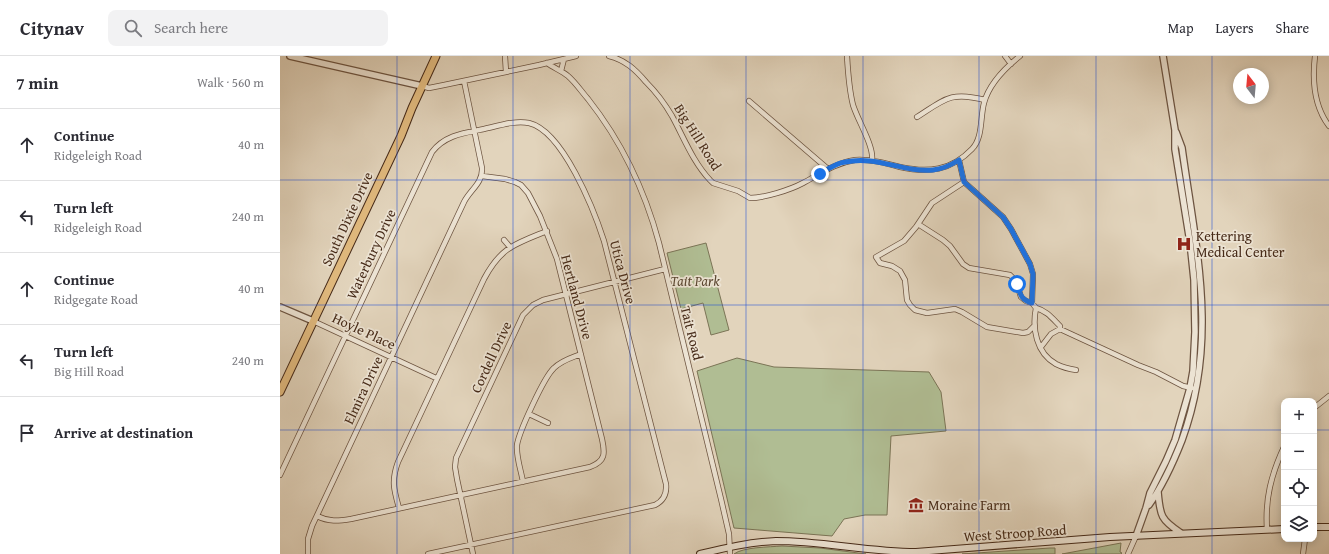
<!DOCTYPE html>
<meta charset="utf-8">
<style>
body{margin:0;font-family:"Gentium Book Plus",serif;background:#f2f2f3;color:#2b2b33}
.controls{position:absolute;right:12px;bottom:12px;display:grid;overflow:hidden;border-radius:8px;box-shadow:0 2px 10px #0003}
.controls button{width:36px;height:36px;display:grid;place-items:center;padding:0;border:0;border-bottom:1px solid #e1e1e2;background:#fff;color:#2b2b33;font:20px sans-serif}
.compass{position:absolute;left:953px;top:12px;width:36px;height:36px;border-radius:50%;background:#fff;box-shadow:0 2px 10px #0003;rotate:344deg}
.stop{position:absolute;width:12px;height:12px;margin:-9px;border:3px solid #1a73e8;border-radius:50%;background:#fff}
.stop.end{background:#1a73e8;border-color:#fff;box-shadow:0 1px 4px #0008}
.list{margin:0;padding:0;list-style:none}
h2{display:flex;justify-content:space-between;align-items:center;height:52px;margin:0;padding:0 16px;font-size:17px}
h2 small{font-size:13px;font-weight:400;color:#7c7c81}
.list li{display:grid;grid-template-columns:26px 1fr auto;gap:12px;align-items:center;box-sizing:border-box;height:72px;padding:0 16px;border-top:1px solid #e1e1e2}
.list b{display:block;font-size:15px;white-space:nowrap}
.list p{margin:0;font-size:13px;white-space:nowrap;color:#7c7c81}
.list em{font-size:13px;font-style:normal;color:#7c7c81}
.icon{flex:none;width:22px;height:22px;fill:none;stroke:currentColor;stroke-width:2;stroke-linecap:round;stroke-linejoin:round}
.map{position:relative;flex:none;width:1049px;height:498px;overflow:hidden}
header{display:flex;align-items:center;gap:24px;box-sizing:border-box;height:56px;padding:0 20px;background:#fff;border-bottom:1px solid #e1e1e2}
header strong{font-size:19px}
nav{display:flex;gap:22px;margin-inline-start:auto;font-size:14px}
.search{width:280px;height:36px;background:#f2f2f3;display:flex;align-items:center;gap:10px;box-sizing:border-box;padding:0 14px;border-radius:8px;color:#7c7c81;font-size:15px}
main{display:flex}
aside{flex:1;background:#fff}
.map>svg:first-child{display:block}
.green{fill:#b0bd93;stroke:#7b7456}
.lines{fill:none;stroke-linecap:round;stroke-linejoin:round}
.minor-casing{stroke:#6d5441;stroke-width:6}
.tertiary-casing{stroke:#6d5441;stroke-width:8}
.secondary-casing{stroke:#462a18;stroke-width:8}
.primary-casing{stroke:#462a18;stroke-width:9}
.minor{stroke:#ece3d3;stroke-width:4.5}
.tertiary{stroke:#ece3d3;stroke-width:5.5}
.secondary{stroke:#ece3d3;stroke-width:6}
.primary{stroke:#e1ba7e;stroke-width:7}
.route{stroke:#1a73e8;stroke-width:5}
.grid{fill:none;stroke:#1d4ed8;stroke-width:1;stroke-opacity:0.55}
.labels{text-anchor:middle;stroke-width:3.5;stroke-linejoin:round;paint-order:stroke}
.street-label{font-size:14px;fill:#462a18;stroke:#ece3d3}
.poi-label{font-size:14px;fill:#462a18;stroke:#ece3d3;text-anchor:start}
.park-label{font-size:14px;font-style:italic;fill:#5b4731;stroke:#ece3d3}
</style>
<header>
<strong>Citynav</strong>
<div class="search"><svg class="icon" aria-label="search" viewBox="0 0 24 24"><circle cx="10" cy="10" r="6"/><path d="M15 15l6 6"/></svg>Search here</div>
<nav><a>Map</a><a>Layers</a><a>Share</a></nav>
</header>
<main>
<aside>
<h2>7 min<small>Walk · 560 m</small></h2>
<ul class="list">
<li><svg class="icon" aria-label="ahead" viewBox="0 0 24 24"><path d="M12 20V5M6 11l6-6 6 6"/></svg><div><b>Continue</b><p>Ridgeleigh Road</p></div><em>40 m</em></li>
<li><svg class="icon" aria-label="left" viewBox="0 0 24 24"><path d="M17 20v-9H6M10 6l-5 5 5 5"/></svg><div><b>Turn left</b><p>Ridgeleigh Road</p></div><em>240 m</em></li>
<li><svg class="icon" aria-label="ahead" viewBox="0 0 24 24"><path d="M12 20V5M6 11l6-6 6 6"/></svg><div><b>Continue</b><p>Ridgegate Road</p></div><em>40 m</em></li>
<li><svg class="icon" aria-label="left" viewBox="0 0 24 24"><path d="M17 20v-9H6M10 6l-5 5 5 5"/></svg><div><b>Turn left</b><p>Big Hill Road</p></div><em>240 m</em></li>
<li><svg class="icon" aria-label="arrive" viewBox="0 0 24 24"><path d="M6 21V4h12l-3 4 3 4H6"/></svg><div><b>Arrive at destination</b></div></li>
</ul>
</aside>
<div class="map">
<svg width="1049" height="498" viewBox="0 0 1049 498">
<rect width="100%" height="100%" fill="#e2d4bc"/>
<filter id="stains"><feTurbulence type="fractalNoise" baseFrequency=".005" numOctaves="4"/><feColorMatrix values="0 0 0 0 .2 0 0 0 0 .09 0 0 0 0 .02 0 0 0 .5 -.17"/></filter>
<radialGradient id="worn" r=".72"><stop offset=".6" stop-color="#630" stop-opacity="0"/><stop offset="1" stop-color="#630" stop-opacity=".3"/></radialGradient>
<!-- green -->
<path class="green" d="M426,187L449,274L431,279L423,247L401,253L387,197Z
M457,302L494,311L649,316L661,336L666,375L611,380L607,459H585L564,463L552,480L454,472L417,315Z
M841,487L840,496L842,497L841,498H782Z
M502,490L540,492L586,498H454C463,491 490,491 502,490Z
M770,492H775V498H682Z"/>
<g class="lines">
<!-- minor casing -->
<g class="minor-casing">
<path id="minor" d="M225,0L226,16
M329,0C345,4 355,13 366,26C376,36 385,48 392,60C404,82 413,106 430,124L433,127L458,135L470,142C484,142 510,134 523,127C540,118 555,107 575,104C590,103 605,107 620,111C648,117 671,115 692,93C703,82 700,62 704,47C709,28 725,12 740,0
M567,0C568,17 569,33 573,49C578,65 594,90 592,104
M725,0L731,8
M1035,0C1032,25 1034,50 1049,70
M267,7C274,12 282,15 288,20C296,27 301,35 308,43C342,86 365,135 379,187L441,443L449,478L450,498
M281,15L284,3
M142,30L149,32L164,29L259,9L296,0
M469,45L548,113
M637,61C665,43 671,35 705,44
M679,104L684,126L723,161L731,173L750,208L753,218L752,247
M684,126L652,147L636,171L624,185L596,201L600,207L612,210L620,215L625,224L627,244L630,249L635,254L647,257L675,253L682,256L707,271L743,277L748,276L754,270
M638,168L663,184L670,190L683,208L689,212L730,219L736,225L741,241L746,245L752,247L756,252
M224,184L230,191
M756,252C752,272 756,297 776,308C782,311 789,313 796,314
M756,252C767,255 772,262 780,270V273
M33,265L156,322
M761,291L771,278L780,273L858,309L876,316L903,330L912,332
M1034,352L1049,340
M249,358L268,367
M0,419L152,96C165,79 184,77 204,73C218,70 235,64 249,67C283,75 314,154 324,185L386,428C387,438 383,445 375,449L148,498
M243,426C241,414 236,401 237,389C239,376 264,321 274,312C282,304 291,302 301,298
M119,452C114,434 111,425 118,406L204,223C221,191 235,188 267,175
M37,460C49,466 58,465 71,463L310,411C326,405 325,397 322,383L277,203L260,160L248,137L241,129L235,126L225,123L202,120
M987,473C985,443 991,419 1004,391
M28,498V483L32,470L184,146C190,134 203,127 202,112L184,25
M193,498L177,423L175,411L176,402L243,259L253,249L263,244L385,213
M848,498L856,480
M1023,498L1025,483"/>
</g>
<!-- tertiary casing -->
<g class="tertiary-casing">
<path id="tertiary" d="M10,0L142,30
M0,251L33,265
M878,436C880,460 881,464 901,477
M869,449C883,429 893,407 902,384C939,283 916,194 902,92L896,76
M856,480L866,452L870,437L886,405L895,384L910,332L913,315L915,276L914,224L910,186L895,93V74L883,0"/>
</g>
<!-- secondary casing -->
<g class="secondary-casing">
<path id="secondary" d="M1034,471H1049
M420,498C445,492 470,486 496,485C542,485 589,496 636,496L830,481L1004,473"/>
</g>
<!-- primary casing -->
<g class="primary-casing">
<path id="primary" d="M0,336L121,80L132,52L156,0"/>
</g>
<!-- minor -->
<use href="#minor" class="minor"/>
<!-- tertiary -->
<use href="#tertiary" class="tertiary"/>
<!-- secondary -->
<use href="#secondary" class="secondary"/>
<!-- primary -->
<use href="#primary" class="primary"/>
</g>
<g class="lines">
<!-- route -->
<path class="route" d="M540,118C548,113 556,107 565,106C597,99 623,117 653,114C663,113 671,109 679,104L684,126L723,161L731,173L750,208L753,218L752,247C741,244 740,238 737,228"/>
</g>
<!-- grid -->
<path class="grid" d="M117,0V498M233,0V498M350,0V498M466,0V498M583,0V498M699,0V498M816,0V498M932,0V498M0,124H1049M0,249H1049M0,374H1004M1034,374H1049"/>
<!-- icons -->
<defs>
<g id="hospital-bare" transform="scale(1.2)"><path d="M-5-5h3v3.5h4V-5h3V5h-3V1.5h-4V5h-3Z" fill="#8f2418" stroke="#ece3d3" stroke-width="2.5" paint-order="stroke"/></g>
<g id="museum-bare" transform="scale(1.2)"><path d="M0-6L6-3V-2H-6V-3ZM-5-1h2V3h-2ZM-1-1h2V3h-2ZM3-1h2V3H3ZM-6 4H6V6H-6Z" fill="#8f2418" stroke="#ece3d3" stroke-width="2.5" paint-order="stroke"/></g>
</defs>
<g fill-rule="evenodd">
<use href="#hospital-bare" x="904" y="188"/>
<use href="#museum-bare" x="636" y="449"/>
</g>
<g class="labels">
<!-- street labels -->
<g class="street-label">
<text transform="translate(418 81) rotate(58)" y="5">Big Hill Road</text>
<text transform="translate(67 163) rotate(-65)" y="5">South Dixie Drive</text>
<text transform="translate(91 198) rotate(-65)" y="5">Waterbury Drive</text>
<text transform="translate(343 216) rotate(75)" y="5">Utica Drive</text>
<text transform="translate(297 241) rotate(75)" y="5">Hertland Drive</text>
<text transform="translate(84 275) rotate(25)" y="5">Hoyle Place</text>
<text transform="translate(412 277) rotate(76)" y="5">Tait Road</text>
<text transform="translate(211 301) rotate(-65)" y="5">Cordell Drive</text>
<text transform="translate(83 334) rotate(-65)" y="5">Elmira Drive</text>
<text transform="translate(735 477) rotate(-4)" y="5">West Stroop Road</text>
</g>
<!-- poi labels -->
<g class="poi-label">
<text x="916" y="185">Kettering<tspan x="916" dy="16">Medical Center</tspan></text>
<text x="648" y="454">Moraine Farm</text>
</g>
<!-- park labels -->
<g class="park-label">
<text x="415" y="230">Tait Park</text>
</g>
</g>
<rect width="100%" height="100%" filter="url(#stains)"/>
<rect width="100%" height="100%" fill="url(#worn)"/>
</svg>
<div class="controls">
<button>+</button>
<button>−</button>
<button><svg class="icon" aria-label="locate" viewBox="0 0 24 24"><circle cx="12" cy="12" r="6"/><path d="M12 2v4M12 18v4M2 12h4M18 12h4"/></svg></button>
<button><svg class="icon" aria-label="layers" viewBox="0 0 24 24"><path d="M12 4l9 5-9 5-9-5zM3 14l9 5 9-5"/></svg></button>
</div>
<svg class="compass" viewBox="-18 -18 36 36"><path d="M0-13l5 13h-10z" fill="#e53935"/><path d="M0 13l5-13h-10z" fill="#7c7c81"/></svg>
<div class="stop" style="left:737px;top:228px"></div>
<div class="stop end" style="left:540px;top:118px"></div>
</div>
</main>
